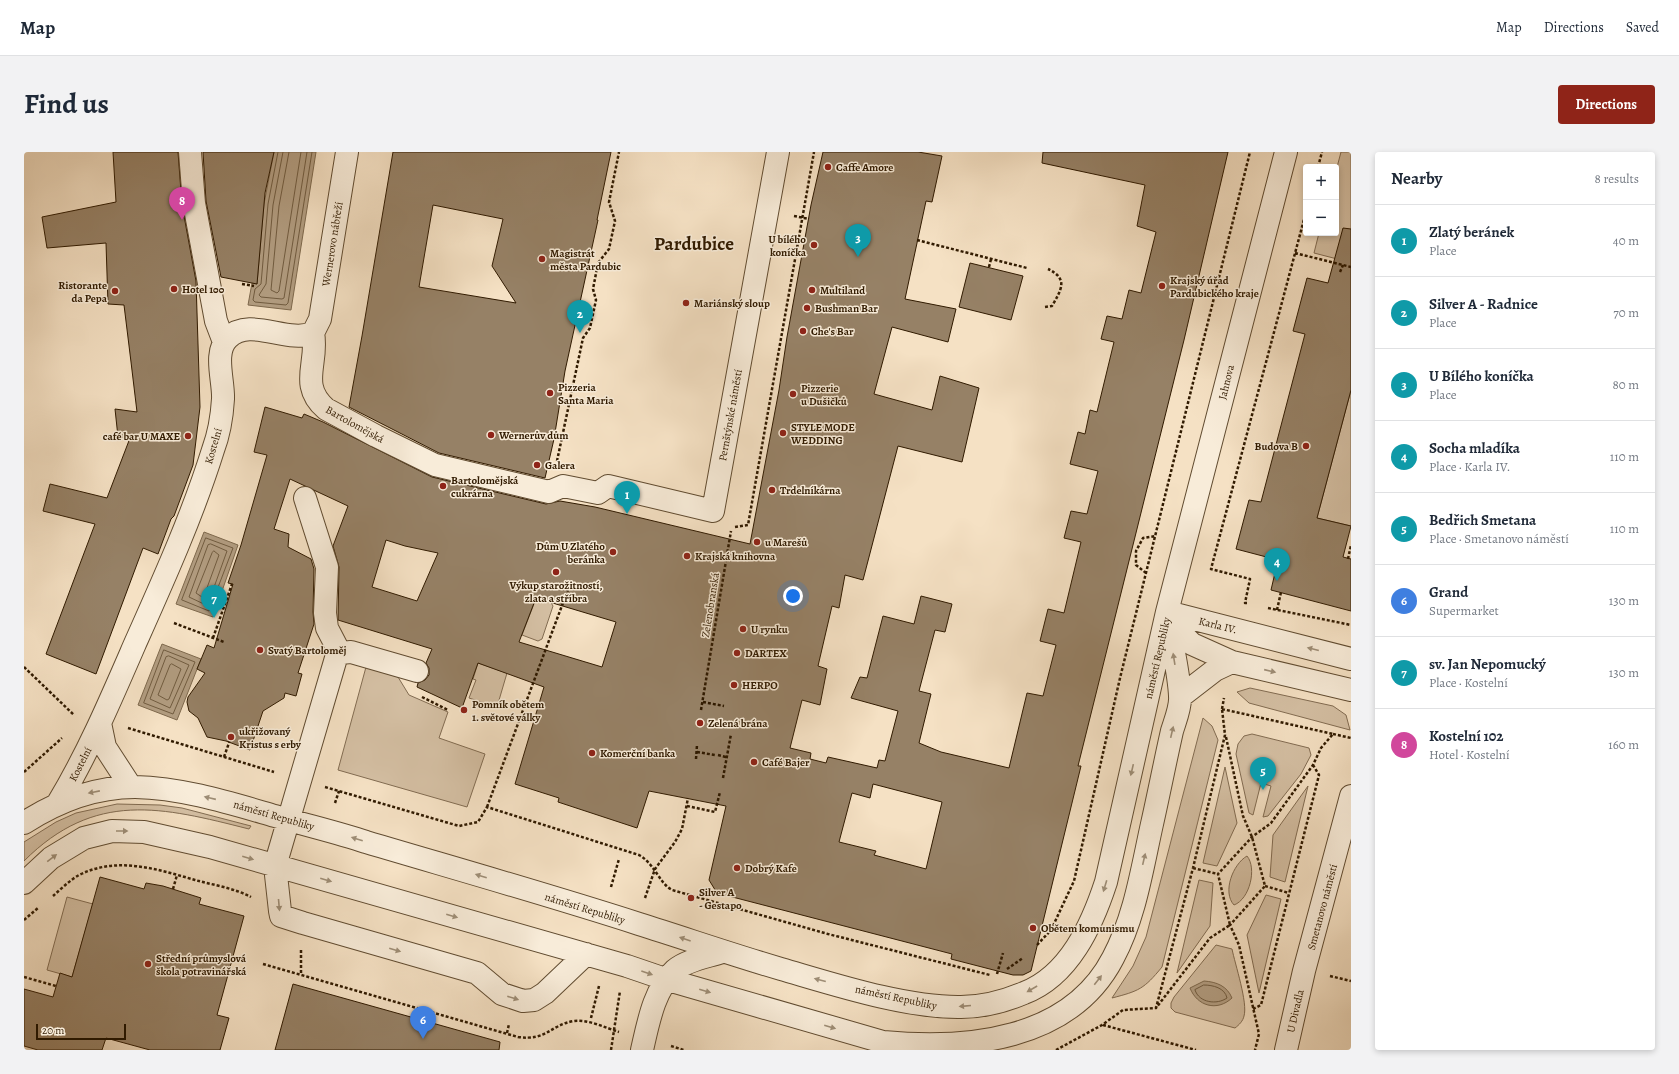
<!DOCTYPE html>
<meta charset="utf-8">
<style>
body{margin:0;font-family:Alegreya,serif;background:#f2f2f3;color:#1f2937}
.controls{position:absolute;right:12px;top:12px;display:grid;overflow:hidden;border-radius:4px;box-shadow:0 2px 6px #0003}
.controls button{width:36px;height:36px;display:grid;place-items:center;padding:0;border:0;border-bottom:1px solid #e0e1e3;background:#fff;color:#1f2937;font:20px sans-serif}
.scale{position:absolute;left:12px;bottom:10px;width:90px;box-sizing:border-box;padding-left:4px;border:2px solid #301a00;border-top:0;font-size:11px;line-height:14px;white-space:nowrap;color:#301a00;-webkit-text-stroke:3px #f8ecd9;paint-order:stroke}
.you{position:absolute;left:769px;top:444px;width:14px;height:14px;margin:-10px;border:3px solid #fff;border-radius:50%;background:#1a73e8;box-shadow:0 0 0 6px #1a73e833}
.badge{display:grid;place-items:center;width:26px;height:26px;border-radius:50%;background:#8f2418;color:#fff;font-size:13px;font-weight:700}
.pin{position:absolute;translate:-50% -33px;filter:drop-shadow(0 1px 2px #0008)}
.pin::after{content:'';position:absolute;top:21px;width:14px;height:12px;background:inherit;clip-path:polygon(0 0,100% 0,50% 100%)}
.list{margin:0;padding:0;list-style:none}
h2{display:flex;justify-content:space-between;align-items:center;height:52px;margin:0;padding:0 16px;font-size:17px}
h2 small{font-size:13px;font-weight:400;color:#747a83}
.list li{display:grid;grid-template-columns:26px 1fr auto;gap:12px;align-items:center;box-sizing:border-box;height:72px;padding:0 16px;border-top:1px solid #e0e1e3}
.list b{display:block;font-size:15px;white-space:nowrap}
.list p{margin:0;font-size:13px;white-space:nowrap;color:#747a83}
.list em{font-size:13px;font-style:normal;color:#747a83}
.map{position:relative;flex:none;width:1327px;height:898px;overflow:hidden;border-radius:4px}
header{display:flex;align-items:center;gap:24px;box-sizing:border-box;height:56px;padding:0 20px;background:#fff;border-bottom:1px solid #e0e1e3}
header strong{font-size:19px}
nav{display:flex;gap:22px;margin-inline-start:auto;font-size:14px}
.intro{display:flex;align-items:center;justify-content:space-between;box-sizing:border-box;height:96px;padding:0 24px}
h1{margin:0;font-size:28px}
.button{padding:10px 18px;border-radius:4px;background:#8f2418;color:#fff;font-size:14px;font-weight:700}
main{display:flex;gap:24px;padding:0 24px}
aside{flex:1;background:#fff;border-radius:4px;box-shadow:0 2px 6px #0003}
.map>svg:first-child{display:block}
.green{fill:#d4bfa3;stroke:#826c52}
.water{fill:#b29d81;stroke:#7e694d}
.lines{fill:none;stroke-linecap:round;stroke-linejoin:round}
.shore{stroke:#715c40;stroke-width:1}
.building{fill:#968166;stroke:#301a00;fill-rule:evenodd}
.minor-casing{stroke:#614c31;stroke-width:24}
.path{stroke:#301a00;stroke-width:2.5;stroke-dasharray:3 2;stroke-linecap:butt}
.minor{stroke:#f8ecd9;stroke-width:22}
.oneway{fill:#9e8e77}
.poi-dot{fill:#8f2418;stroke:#f8ecd9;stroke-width:1.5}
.labels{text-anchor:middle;stroke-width:3;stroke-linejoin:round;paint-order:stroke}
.poi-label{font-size:11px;font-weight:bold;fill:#301a00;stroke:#f8ecd9;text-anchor:start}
.street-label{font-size:11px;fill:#301a00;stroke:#f8ecd9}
.town-label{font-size:19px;font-weight:bold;fill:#301a00;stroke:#f8ecd9}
</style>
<header>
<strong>Map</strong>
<nav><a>Map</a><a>Directions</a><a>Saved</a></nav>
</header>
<div class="intro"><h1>Find us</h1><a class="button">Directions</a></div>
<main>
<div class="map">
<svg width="1327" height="898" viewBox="0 0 1327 898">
<rect width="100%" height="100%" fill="#f5e1c4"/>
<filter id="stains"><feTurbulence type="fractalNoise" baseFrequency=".005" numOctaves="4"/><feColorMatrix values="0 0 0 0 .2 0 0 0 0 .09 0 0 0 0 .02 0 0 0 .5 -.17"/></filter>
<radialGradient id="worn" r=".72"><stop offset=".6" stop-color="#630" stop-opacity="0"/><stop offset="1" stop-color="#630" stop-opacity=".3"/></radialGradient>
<!-- green -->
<path class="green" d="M1317,0H1327V88L1321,109L1290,101L1295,81H1312V19Z
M1327,238V374L1293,366Z
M513,444L526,449L529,454L518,487L514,489L498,483Z
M454,511L483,521L473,555L445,546L452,528L449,527Z
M342,515L374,525L385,543L424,560L415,586L461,602L443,655L314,618Z
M1226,536L1309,554L1322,563L1326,578L1225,551L1213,540Z
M1179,566L1188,574L1194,588L1138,815C1120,837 1115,839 1088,846L1109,814L1122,785Z
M1228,582L1285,596L1287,603L1277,622L1244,664L1239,665L1247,634L1237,631L1229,663L1225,661L1212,602L1214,592L1220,584Z
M1201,615L1213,671L1193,714L1179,711Z
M1284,634L1261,730L1246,725L1249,683Z
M93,652L136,653L158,656L227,674L225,677C138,655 71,638 0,709V690L32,670L52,661Z
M1223,704C1233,716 1226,747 1210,753C1198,740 1209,712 1223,704Z
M1175,728L1189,731L1186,774L1153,821Z
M1242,743L1257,747L1235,841L1223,783Z
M43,745L69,752L48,825L23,818Z
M1192,793L1208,797C1211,812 1224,851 1220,864C1219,869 1215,873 1211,876L1151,860L1147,856V851L1150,845Z"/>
<!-- water -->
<path class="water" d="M250,0H292L267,158L224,153L228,131L233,132L240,52Z
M180,380L214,393L189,465L152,452Z
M138,492L177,507L153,568L114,553Z
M1180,829C1193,830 1203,834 1208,846C1193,860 1173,854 1166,836Z"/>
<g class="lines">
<!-- shore -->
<path class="shore" d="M254,0L244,52L237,132L231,137L229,148L231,150L262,153L264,151L288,0
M259,0L249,53L242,132L235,143L237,145L258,147L260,146L283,0
M265,0L255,54L247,138L253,141L255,139L277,0
M182,386L209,396L185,459L158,448Z
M187,392L203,399L184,452L182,453L165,445L184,393Z
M190,399L195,403L180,444L178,445L172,441L188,401Z
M140,498L171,510L149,562L120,551Z
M145,504L165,513L146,556L126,547L142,505Z
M148,512L157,517L145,547L143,548L134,543L146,513Z
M1180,833C1189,833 1201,836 1203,846C1193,853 1175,851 1171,838Z"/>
</g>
<!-- building -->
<path class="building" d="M89,0H154L158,53L172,129L176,255L169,313L150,364L147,367L134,402L119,396L72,522L22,502L71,372L19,359L26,332L83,346L106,286L94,285L91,257L113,260L107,210L100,153L84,152L82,91L23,96L18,65L92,50Z
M179,0H250L241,41L233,132L197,125L182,49Z
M369,0H587L573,68H574L541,219L530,287L521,326L415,301L325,255L338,184ZM409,53L479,67L468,114L492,151L395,135Z
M799,0H894L918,4L908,50L902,49L881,147L932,157L924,190L868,175L850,242L908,258L916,224L955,236L938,310L874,294L839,428L821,423L815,456L808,454L794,514L803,517L796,553L778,548L766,596L787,601L786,607L802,611L804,605L853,616L855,608L861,609L874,559L827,546L836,525L843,526L859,464L890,472L897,444L928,452L921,480L911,478L895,539L907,542L895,591L917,600L985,616L1003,541L1019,544L1032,493L1016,489L1024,457L1040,461L1057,390L1040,386L1047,359L1063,362L1074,319L1046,312L1054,280L1061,282L1066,258L1073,260L1090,190L1077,187L1083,164L1098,167L1105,138L1117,141L1132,80L1113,74L1121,33L1018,11L1019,0H1204L1160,188L1054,614H1057L1007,819L999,823H989L927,807L928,802L693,741L685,728L702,654L625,639L613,676L534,650L535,646L491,632L520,535L454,511L438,556L393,535L394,531L401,528L405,523V516L402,511L408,497L314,468L315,415L309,394L324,354L266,327L250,377L265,382L264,395L287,407L290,417L289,460L290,472L274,521L278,522L272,544L261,541L260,546L239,559L226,598L202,589L183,585L174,566L165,559L163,550L164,545L181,521L173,517L183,493L190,496L209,432L204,431L217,393L243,303L230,300L241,255L278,266L280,262L299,270L408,325L522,352L536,349L571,355L726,392L755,238L763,185L787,53ZM362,388L381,394L414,401L393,449L348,435ZM512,446L592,470L578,515L495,490ZM849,632L918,650L902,717L850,703L852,699L815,690L828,641L846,646Z
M1319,76L1327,77V238L1293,366L1327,374L1319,405L1327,407V459L1247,438L1254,408L1212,397L1225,348L1237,350L1281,182L1269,179L1283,126L1304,131Z
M946,111L999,124L987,168L935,155Z
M76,725L120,737L122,731L139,734L177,746L175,752L220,764L193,863L205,866L196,898H126L82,886L78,898H14L0,894V837L29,845L36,821L48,825Z
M269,832L476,890L475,898H251Z"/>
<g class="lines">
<!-- minor casing -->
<g class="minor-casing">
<path id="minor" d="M166,0L170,51L192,169L200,190
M289,181C295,210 274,233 302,257L352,284L411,313L525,340L539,334L574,341L584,334L689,359L754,0
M289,181L296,167L323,0
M281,346L303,415L301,461L303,476L316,501
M1143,460L1327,507
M1145,463L1155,479L1168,492L1208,510L1327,538
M393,519L327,500L316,501L312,506L251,714L256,759L257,764L279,771L453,821L478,842L499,849L510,848L521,841L562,802
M1156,545L1191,518L1208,510
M76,571L81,595L107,635
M34,651C64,601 87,547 110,494C139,429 168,365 189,298C195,282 198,264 199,247C200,229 189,200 204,186C226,164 263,192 289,181
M0,671C34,649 70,635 111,635C159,636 206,651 251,664C281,673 312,680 342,690C433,717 525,743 615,772C663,787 709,803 757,817C809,832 882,856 937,855C957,855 981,849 1000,841C1045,824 1068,773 1082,730L1143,460L1262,0
M0,731L27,706L60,686L88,679L120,680L186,695L603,814L644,828L859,890C942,898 1046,889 1089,806C1111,765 1118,717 1128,672C1135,641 1141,610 1148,579C1151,569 1157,555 1156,544C1155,520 1148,495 1145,471
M618,898C624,872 630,837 651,818C663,808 683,805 698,800
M1262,898L1280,819L1327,644"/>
</g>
<!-- path -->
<path class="path" d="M1294,15L1298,0
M770,64L785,67
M893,88L1003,116
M1271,101L1327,115
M965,115L967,107
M1316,120L1319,113
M218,132L230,134
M1021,155L1028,154C1037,138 1045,127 1024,117
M533,309L559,186L566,176L572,148L569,137L574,111L585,97L591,69L585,50L595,0
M711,375L724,373L790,0
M1324,407L1327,393
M1122,421L1112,413V399L1119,386L1132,384
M1223,451H1221L1226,427L1187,417L1282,60
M1244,456L1327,473
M1253,458L1257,440
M150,471L200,490
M189,486L208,432
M0,515L50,563
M398,545L424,558
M679,550L700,554
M1198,557L1309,582L1297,596L1289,613L1247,671L1228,685L1194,722L1206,773L1186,786L1132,856L1169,716L1201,583Z
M1198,557L1200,546
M677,558L707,379
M104,576L250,620
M1309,582L1327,586
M1202,585L1219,664L1228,685L1241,734L1206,773L1215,793L1235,882L1231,898
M673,600L691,603
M694,603L702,605
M200,605L206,588
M672,607L673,593
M0,620L38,586
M699,626L707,582
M301,635L435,674L454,670L463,655L615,703C631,712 635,731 648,738L804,782L966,823
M311,651L315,639
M663,654L691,660L696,640
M463,655L546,432
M1169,716L1194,722
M1241,734L1265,741
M587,735L595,707
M149,737L153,723
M29,744C37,737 46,728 55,723C93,704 133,717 171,728C189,733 210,736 227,745
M621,746L631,717L651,690L658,677L664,646
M0,768L14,756
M1013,793L1027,778L1050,729L1096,526L1226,0
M277,798V822
M239,812L494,885C523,889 526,873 550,869C564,867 582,876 595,880
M983,817L999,806
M973,822L979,801
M1306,824L1327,829
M0,825L32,834
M1229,857L1237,853L1295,623L1289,613
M567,866L575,834
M1079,873L1172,898
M483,881L485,872
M647,894L660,898
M587,898L596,839
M1032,898L1078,873L1099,858L1132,856"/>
<!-- minor -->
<use href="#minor" class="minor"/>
</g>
<!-- one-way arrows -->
<defs><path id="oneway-solid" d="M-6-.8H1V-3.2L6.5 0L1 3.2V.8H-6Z"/></defs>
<g class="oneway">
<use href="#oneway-solid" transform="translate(1289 497) rotate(-166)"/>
<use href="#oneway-solid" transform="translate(1150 507) rotate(-99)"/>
<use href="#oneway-solid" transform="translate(1246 519) rotate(13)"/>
<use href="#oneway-solid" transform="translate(1148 580) rotate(-77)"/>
<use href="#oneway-solid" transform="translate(1108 618) rotate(103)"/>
<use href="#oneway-solid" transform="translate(70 640) rotate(169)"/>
<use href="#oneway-solid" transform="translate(186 646) rotate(-167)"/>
<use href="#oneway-solid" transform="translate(98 679)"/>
<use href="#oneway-solid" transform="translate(333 687) rotate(-163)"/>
<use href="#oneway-solid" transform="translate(28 706) rotate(-37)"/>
<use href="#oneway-solid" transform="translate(224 706) rotate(16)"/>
<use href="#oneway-solid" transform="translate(1120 707) rotate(-77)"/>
<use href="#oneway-solid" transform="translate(457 724) rotate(-163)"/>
<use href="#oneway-solid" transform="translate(302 728) rotate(16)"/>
<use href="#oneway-solid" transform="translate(1081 734) rotate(107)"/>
<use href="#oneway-solid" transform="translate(255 753) rotate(85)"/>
<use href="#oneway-solid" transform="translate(428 764) rotate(16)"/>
<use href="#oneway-solid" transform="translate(661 787) rotate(-161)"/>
<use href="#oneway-solid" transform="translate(371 798) rotate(16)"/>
<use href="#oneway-solid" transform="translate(623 821) rotate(19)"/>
<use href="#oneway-solid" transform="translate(796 828) rotate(-165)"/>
<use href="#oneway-solid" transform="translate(1074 828) rotate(-52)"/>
<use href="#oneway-solid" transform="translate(1008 837) rotate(150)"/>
<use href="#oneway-solid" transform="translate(681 839) rotate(16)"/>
<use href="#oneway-solid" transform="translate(489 846) rotate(17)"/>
<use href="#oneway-solid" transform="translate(941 854) rotate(175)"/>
<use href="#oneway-solid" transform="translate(806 875) rotate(16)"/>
</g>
<!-- markers -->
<g class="poi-dot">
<circle cx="804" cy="15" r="4"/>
<circle cx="790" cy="93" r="4"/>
<circle cx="518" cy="107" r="4"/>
<circle cx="1138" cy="134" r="4"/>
<circle cx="150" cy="137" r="4"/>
<circle cx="788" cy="138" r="4"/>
<circle cx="91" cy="139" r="4"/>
<circle cx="662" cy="151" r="4"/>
<circle cx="783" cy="156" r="4"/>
<circle cx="779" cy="179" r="4"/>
<circle cx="526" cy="241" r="4"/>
<circle cx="769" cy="242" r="4"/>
<circle cx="759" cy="281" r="4"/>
<circle cx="467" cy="283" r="4"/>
<circle cx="164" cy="284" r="4"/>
<circle cx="1282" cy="294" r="4"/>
<circle cx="513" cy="313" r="4"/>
<circle cx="419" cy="334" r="4"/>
<circle cx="748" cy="338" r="4"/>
<circle cx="733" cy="390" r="4"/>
<circle cx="589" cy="400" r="4"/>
<circle cx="663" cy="404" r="4"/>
<circle cx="532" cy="420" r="4"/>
<circle cx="719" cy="477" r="4"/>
<circle cx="236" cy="498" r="4"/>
<circle cx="713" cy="501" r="4"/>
<circle cx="710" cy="533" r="4"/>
<circle cx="440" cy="558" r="4"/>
<circle cx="676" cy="571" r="4"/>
<circle cx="207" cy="585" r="4"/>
<circle cx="568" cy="601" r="4"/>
<circle cx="730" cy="610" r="4"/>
<circle cx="713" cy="716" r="4"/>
<circle cx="667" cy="746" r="4"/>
<circle cx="1009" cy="776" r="4"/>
<circle cx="124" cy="812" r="4"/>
</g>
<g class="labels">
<!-- poi labels -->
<g class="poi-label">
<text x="812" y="19">Caffe Amore</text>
<text x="782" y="91" text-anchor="end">U bílého<tspan x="782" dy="13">koníčka</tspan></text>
<text x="526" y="105">Magistrát<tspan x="526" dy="13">města Pardubic</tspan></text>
<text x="1146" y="132">Krajský úřad<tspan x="1146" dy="13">Pardubického kraje</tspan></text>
<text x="83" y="137" text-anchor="end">Ristorante<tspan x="83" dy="13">da Pepa</tspan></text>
<text x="158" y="141">Hotel 100</text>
<text x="796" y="142">Multiland</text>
<text x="670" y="155">Mariánský sloup</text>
<text x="791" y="160">Bushman Bar</text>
<text x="787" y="183">Che's Bar</text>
<text x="534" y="239">Pizzeria<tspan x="534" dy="13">Santa Maria</tspan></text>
<text x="777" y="240">Pizzerie<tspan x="777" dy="13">u Dušičků</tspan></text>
<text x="767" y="279">STYLE MODE<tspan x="767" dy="13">WEDDING</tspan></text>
<text x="475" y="287">Wernerův dům</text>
<text x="156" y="288" text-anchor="end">café bar U MAXE</text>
<text x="1274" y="298" text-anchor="end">Budova B</text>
<text x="521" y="317">Galera</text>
<text x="427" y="332">Bartolomějská<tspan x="427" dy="13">cukrárna</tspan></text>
<text x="756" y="342">Trdelníkárna</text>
<text x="741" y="394">u Marešů</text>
<text x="581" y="398" text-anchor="end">Dům U Zlatého<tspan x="581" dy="13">beránka</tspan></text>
<text x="671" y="408">Krajská knihovna</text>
<text x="532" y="437" text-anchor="middle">Výkup starožitností,<tspan x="532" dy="13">zlata a stříbra</tspan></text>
<text x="727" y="481">U rynku</text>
<text x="244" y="502">Svatý Bartoloměj</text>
<text x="721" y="505">DARTEX</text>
<text x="718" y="537">HERPO</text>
<text x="448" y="556">Pomník obětem<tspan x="448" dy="13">1. světové války</tspan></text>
<text x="684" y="575">Zelená brána</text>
<text x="215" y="583">ukřižovaný<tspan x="215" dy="13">Kristus s erby</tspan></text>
<text x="576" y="605">Komerční banka</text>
<text x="738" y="614">Café Bajer</text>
<text x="721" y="720">Dobrý Kafe</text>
<text x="675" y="744">Silver A<tspan x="675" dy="13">- Gestapo</tspan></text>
<text x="1017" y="780">Obětem komunismu</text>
<text x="132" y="810">Střední průmyslová<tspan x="132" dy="13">škola potravinářská</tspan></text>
</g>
<!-- street labels -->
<g class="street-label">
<text transform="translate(308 92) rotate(-81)" y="4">Wernerovo nábřeží</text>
<text transform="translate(1202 230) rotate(-76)" y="4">Jahnova</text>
<text transform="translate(706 263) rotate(-80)" y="4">Pernštýnské náměstí</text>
<text transform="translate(331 272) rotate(29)" y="4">Bartolomějská</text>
<text transform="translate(189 294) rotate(-74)" y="4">Kostelní</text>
<text transform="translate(686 453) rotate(-81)" y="4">Zelenobranská</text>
<text transform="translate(1194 473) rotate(14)" y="4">Karla IV.</text>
<text transform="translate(1133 506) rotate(-77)" y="4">náměstí Republiky</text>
<text transform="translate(56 612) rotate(-63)" y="4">Kostelní</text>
<text transform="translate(250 663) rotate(16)" y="4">náměstí Republiky</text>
<text transform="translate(1298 755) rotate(-75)" y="4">Smetanovo náměstí</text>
<text transform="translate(561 756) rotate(17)" y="4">náměstí Republiky</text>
<text transform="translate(872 845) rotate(12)" y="4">náměstí Republiky</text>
<text transform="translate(1271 859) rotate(-77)" y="4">U Divadla</text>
</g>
<!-- town labels -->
<g class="town-label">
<text x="670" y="98">Pardubice</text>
</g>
</g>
<rect width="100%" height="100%" filter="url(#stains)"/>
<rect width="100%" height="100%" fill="url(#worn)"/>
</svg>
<div class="controls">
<button>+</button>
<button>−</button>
</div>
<div class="scale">20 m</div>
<div class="you"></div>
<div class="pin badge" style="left:603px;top:362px;background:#0f9aa8">1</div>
<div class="pin badge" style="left:556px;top:181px;background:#0f9aa8">2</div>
<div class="pin badge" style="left:834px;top:105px;background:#0f9aa8">3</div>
<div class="pin badge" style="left:1253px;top:429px;background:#0f9aa8">4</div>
<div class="pin badge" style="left:1239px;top:638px;background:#0f9aa8">5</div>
<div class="pin badge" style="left:399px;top:887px;background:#3f7fe0">6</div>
<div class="pin badge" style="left:190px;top:466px;background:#0f9aa8">7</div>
<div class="pin badge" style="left:158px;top:68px;background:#d1479c">8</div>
</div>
<aside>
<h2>Nearby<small>8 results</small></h2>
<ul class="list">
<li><span class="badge" style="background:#0f9aa8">1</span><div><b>Zlatý beránek</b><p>Place</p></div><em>40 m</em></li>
<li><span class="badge" style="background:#0f9aa8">2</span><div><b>Silver A - Radnice</b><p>Place</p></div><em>70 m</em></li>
<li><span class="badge" style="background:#0f9aa8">3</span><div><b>U Bílého koníčka</b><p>Place</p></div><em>80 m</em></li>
<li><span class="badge" style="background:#0f9aa8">4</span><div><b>Socha mladíka</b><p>Place · Karla IV.</p></div><em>110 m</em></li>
<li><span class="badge" style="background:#0f9aa8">5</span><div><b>Bedřich Smetana</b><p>Place · Smetanovo náměstí</p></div><em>110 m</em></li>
<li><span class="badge" style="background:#3f7fe0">6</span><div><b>Grand</b><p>Supermarket</p></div><em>130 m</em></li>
<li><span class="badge" style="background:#0f9aa8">7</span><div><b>sv. Jan Nepomucký</b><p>Place · Kostelní</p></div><em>130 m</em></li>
<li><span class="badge" style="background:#d1479c">8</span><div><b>Kostelní 102</b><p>Hotel · Kostelní</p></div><em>160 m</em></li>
</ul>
</aside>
</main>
